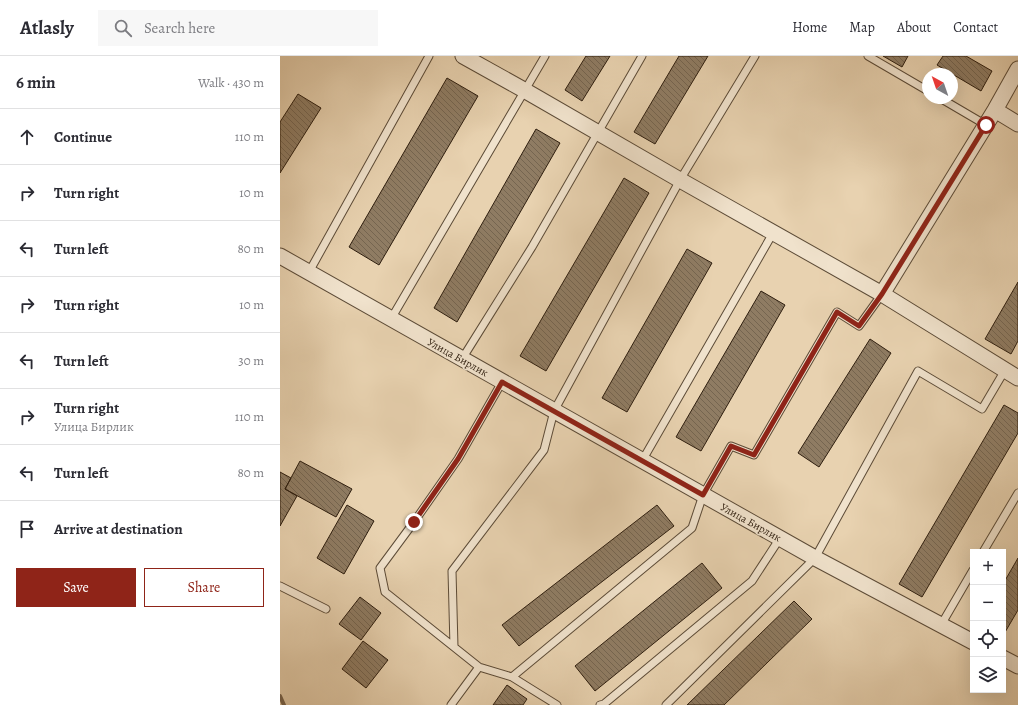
<!DOCTYPE html>
<meta charset="utf-8">
<style>
body{margin:0;font-family:Alegreya,serif;background:#f7f7f7;color:#2b2b33}
.controls{position:absolute;right:12px;bottom:12px;display:grid;overflow:hidden;border-radius:0px;box-shadow:0 4px 16px #0002}
.controls button{width:36px;height:36px;display:grid;place-items:center;padding:0;border:0;border-bottom:1px solid #e1e1e2;background:#fff;color:#2b2b33;font:20px sans-serif}
.compass{position:absolute;left:642px;top:12px;width:36px;height:36px;border-radius:50%;background:#fff;box-shadow:0 4px 16px #0002;rotate:320deg}
.stop{position:absolute;width:12px;height:12px;margin:-9px;border:3px solid #8f2418;border-radius:50%;background:#fff}
.stop.end{background:#8f2418;border-color:#fff;box-shadow:0 1px 4px #0008}
.list{margin:0;padding:0;list-style:none}
h2{display:flex;justify-content:space-between;align-items:center;height:52px;margin:0;padding:0 16px;font-size:17px}
h2 small{font-size:13px;font-weight:400;color:#7c7c81}
.list li{display:grid;grid-template-columns:26px 1fr auto;gap:12px;align-items:center;box-sizing:border-box;height:56px;padding:0 16px;border-top:1px solid #e1e1e2}
.list b{display:block;font-size:15px;white-space:nowrap}
.list p{margin:0;font-size:13px;white-space:nowrap;color:#7c7c81}
.list em{font-size:13px;font-style:normal;color:#7c7c81}
.actions{display:flex;gap:8px;padding:12px 16px}
.actions a{flex:1;padding:9px 0;border:1px solid #8f2418;border-radius:0px;text-align:center;font-size:14px;color:#8f2418}
.actions .main{background:#8f2418;color:#fff}
.icon{flex:none;width:22px;height:22px;fill:none;stroke:currentColor;stroke-width:2;stroke-linecap:round;stroke-linejoin:round}
.map{position:relative;flex:none;width:738px;height:649px;overflow:hidden}
header{display:flex;align-items:center;gap:24px;box-sizing:border-box;height:56px;padding:0 20px;background:#fff;border-bottom:1px solid #e1e1e2}
header strong{font-size:19px}
nav{display:flex;gap:22px;margin-inline-start:auto;font-size:14px}
.search{width:280px;height:36px;background:#f7f7f7;display:flex;align-items:center;gap:10px;box-sizing:border-box;padding:0 14px;border-radius:0px;color:#7c7c81;font-size:15px}
main{display:flex}
aside{flex:1;background:#fff}
.map>svg:first-child{display:block}
.lines{fill:none;stroke-linecap:round;stroke-linejoin:round}
.stream{stroke:#78654f;stroke-width:4}
.building{fill:url(#building-back-hatch);stroke:#2e1e0f}
.lane-casing{stroke:#5c4b37;stroke-width:9}
.street-casing{stroke:#5c4b37;stroke-width:17}
.lane{stroke:#f0e2cc;stroke-width:7}
.street{stroke:#f0e2cc;stroke-width:15}
.route{stroke:#8f2418;stroke-width:5}
.labels{text-anchor:middle;stroke-width:3;stroke-linejoin:round;paint-order:stroke}
.street-label{font-size:11px;fill:#2e1e0f;stroke:#f0e2cc}
</style>
<header>
<strong>Atlasly</strong>
<div class="search"><svg class="icon" aria-label="search" viewBox="0 0 24 24"><circle cx="10" cy="10" r="6"/><path d="M15 15l6 6"/></svg>Search here</div>
<nav><a>Home</a><a>Map</a><a>About</a><a>Contact</a></nav>
</header>
<main>
<aside>
<h2>6 min<small>Walk · 430 m</small></h2>
<ul class="list">
<li><svg class="icon" aria-label="ahead" viewBox="0 0 24 24"><path d="M12 20V5M6 11l6-6 6 6"/></svg><div><b>Continue</b></div><em>110 m</em></li>
<li><svg class="icon" aria-label="right" viewBox="0 0 24 24"><path d="M7 20v-9h11M14 6l5 5-5 5"/></svg><div><b>Turn right</b></div><em>10 m</em></li>
<li><svg class="icon" aria-label="left" viewBox="0 0 24 24"><path d="M17 20v-9H6M10 6l-5 5 5 5"/></svg><div><b>Turn left</b></div><em>80 m</em></li>
<li><svg class="icon" aria-label="right" viewBox="0 0 24 24"><path d="M7 20v-9h11M14 6l5 5-5 5"/></svg><div><b>Turn right</b></div><em>10 m</em></li>
<li><svg class="icon" aria-label="left" viewBox="0 0 24 24"><path d="M17 20v-9H6M10 6l-5 5 5 5"/></svg><div><b>Turn left</b></div><em>30 m</em></li>
<li><svg class="icon" aria-label="right" viewBox="0 0 24 24"><path d="M7 20v-9h11M14 6l5 5-5 5"/></svg><div><b>Turn right</b><p>Улица Бирлик</p></div><em>110 m</em></li>
<li><svg class="icon" aria-label="left" viewBox="0 0 24 24"><path d="M17 20v-9H6M10 6l-5 5 5 5"/></svg><div><b>Turn left</b></div><em>80 m</em></li>
<li><svg class="icon" aria-label="arrive" viewBox="0 0 24 24"><path d="M6 21V4h12l-3 4 3 4H6"/></svg><div><b>Arrive at destination</b></div></li>
</ul>
<div class="actions"><a class="main">Save</a><a>Share</a></div>
</aside>
<div class="map">
<svg width="738" height="649" viewBox="0 0 738 649">
<defs>
<pattern id="building-back-hatch" width="6" height="6" patternUnits="userSpaceOnUse"><rect width="6" height="6" fill="#8f7c63"/><path d="M-1 5l2 2M0 0l6 6M5-1l2 2" fill="none" stroke="#756550"/></pattern>
</defs>
<rect width="100%" height="100%" fill="#e8d2b0"/>
<filter id="stains"><feTurbulence type="fractalNoise" baseFrequency=".005" numOctaves="4"/><feColorMatrix values="0 0 0 0 .2 0 0 0 0 .09 0 0 0 0 .02 0 0 0 .5 -.17"/></filter>
<radialGradient id="worn" r=".72"><stop offset=".6" stop-color="#630" stop-opacity="0"/><stop offset="1" stop-color="#630" stop-opacity=".3"/></radialGradient>
<g class="lines">
<!-- stream -->
<path class="stream" d="M0,640L4,649"/>
</g>
<!-- building -->
<path class="building" d="M306,0H330L302,45L285,34Z
M399,0H428L375,88L354,76Z
M603,0H628L622,11Z
M663,0H686L712,15L701,35L657,9Z
M167,22L198,40L99,209L69,191Z
M18,38L41,52L0,117V66Z
M256,73L280,87L177,266L154,252Z
M344,122L369,137L266,315L240,300Z
M407,193L432,207L347,356L322,342Z
M738,226V285L731,298L705,283Z
M481,235L505,249L421,395L396,381Z
M590,283L611,297L539,411L518,397Z
M724,349L738,357V377L642,541L619,528Z
M20,405L72,433L56,461L5,433Z
M0,416L11,422L5,433L17,440L0,470Z
M67,449L94,465L64,518L37,502Z
M377,449L394,470L239,590L222,569Z
M738,502V554L724,578L723,577V528Z
M422,507L442,532L315,635L295,610Z
M80,541L101,557L81,584L59,568Z
M514,545L532,563L444,649H407Z
M83,585L108,604L86,632L62,613Z
M227,629L247,643L243,649H213Z"/>
<g class="lines">
<!-- lane casing -->
<g class="lane-casing">
<path id="lane" d="M588,0L648,35
M660,42L706,69
M29,216L149,0
M111,263L265,0
M182,303L252,191L362,0
M222,326L178,403L134,466L100,512L105,536L199,611L232,621L412,472L423,439L451,390L474,399L557,256L579,270L602,238
M362,405L493,177
M703,496L738,437
M0,530L46,553
M661,569L693,514
M174,591L172,515L264,394L274,355L400,124L475,0
M232,621L277,649
M171,649L199,611
M320,649L324,648L472,525L500,482
M386,649L535,502L638,315L702,353L725,314"/>
</g>
<!-- street casing -->
<g class="street-casing">
<path id="street" d="M183,0L244,34L400,124L602,238L738,322
M715,54L738,68
M0,200L535,502L693,586
M602,238L715,54L738,13
M723,602L738,610"/>
</g>
<!-- lane -->
<use href="#lane" class="lane"/>
<!-- street -->
<use href="#street" class="street"/>
</g>
<g class="lines">
<!-- route -->
<path class="route" d="M134,466L178,403L222,326L423,439L451,390L474,399L557,256L579,270L602,238L706,69"/>
</g>
<g class="labels">
<!-- street labels -->
<g class="street-label">
<text transform="translate(178 301) rotate(29)" y="4">Улица Бирлик</text>
<text transform="translate(471 466) rotate(29)" y="4">Улица Бирлик</text>
</g>
</g>
<rect width="100%" height="100%" filter="url(#stains)"/>
<rect width="100%" height="100%" fill="url(#worn)"/>
</svg>
<div class="controls">
<button>+</button>
<button>−</button>
<button><svg class="icon" aria-label="locate" viewBox="0 0 24 24"><circle cx="12" cy="12" r="6"/><path d="M12 2v4M12 18v4M2 12h4M18 12h4"/></svg></button>
<button><svg class="icon" aria-label="layers" viewBox="0 0 24 24"><path d="M12 4l9 5-9 5-9-5zM3 14l9 5 9-5"/></svg></button>
</div>
<svg class="compass" viewBox="-18 -18 36 36"><path d="M0-13l5 13h-10z" fill="#e53935"/><path d="M0 13l5-13h-10z" fill="#7c7c81"/></svg>
<div class="stop" style="left:706px;top:69px"></div>
<div class="stop end" style="left:134px;top:466px"></div>
</div>
</main>
